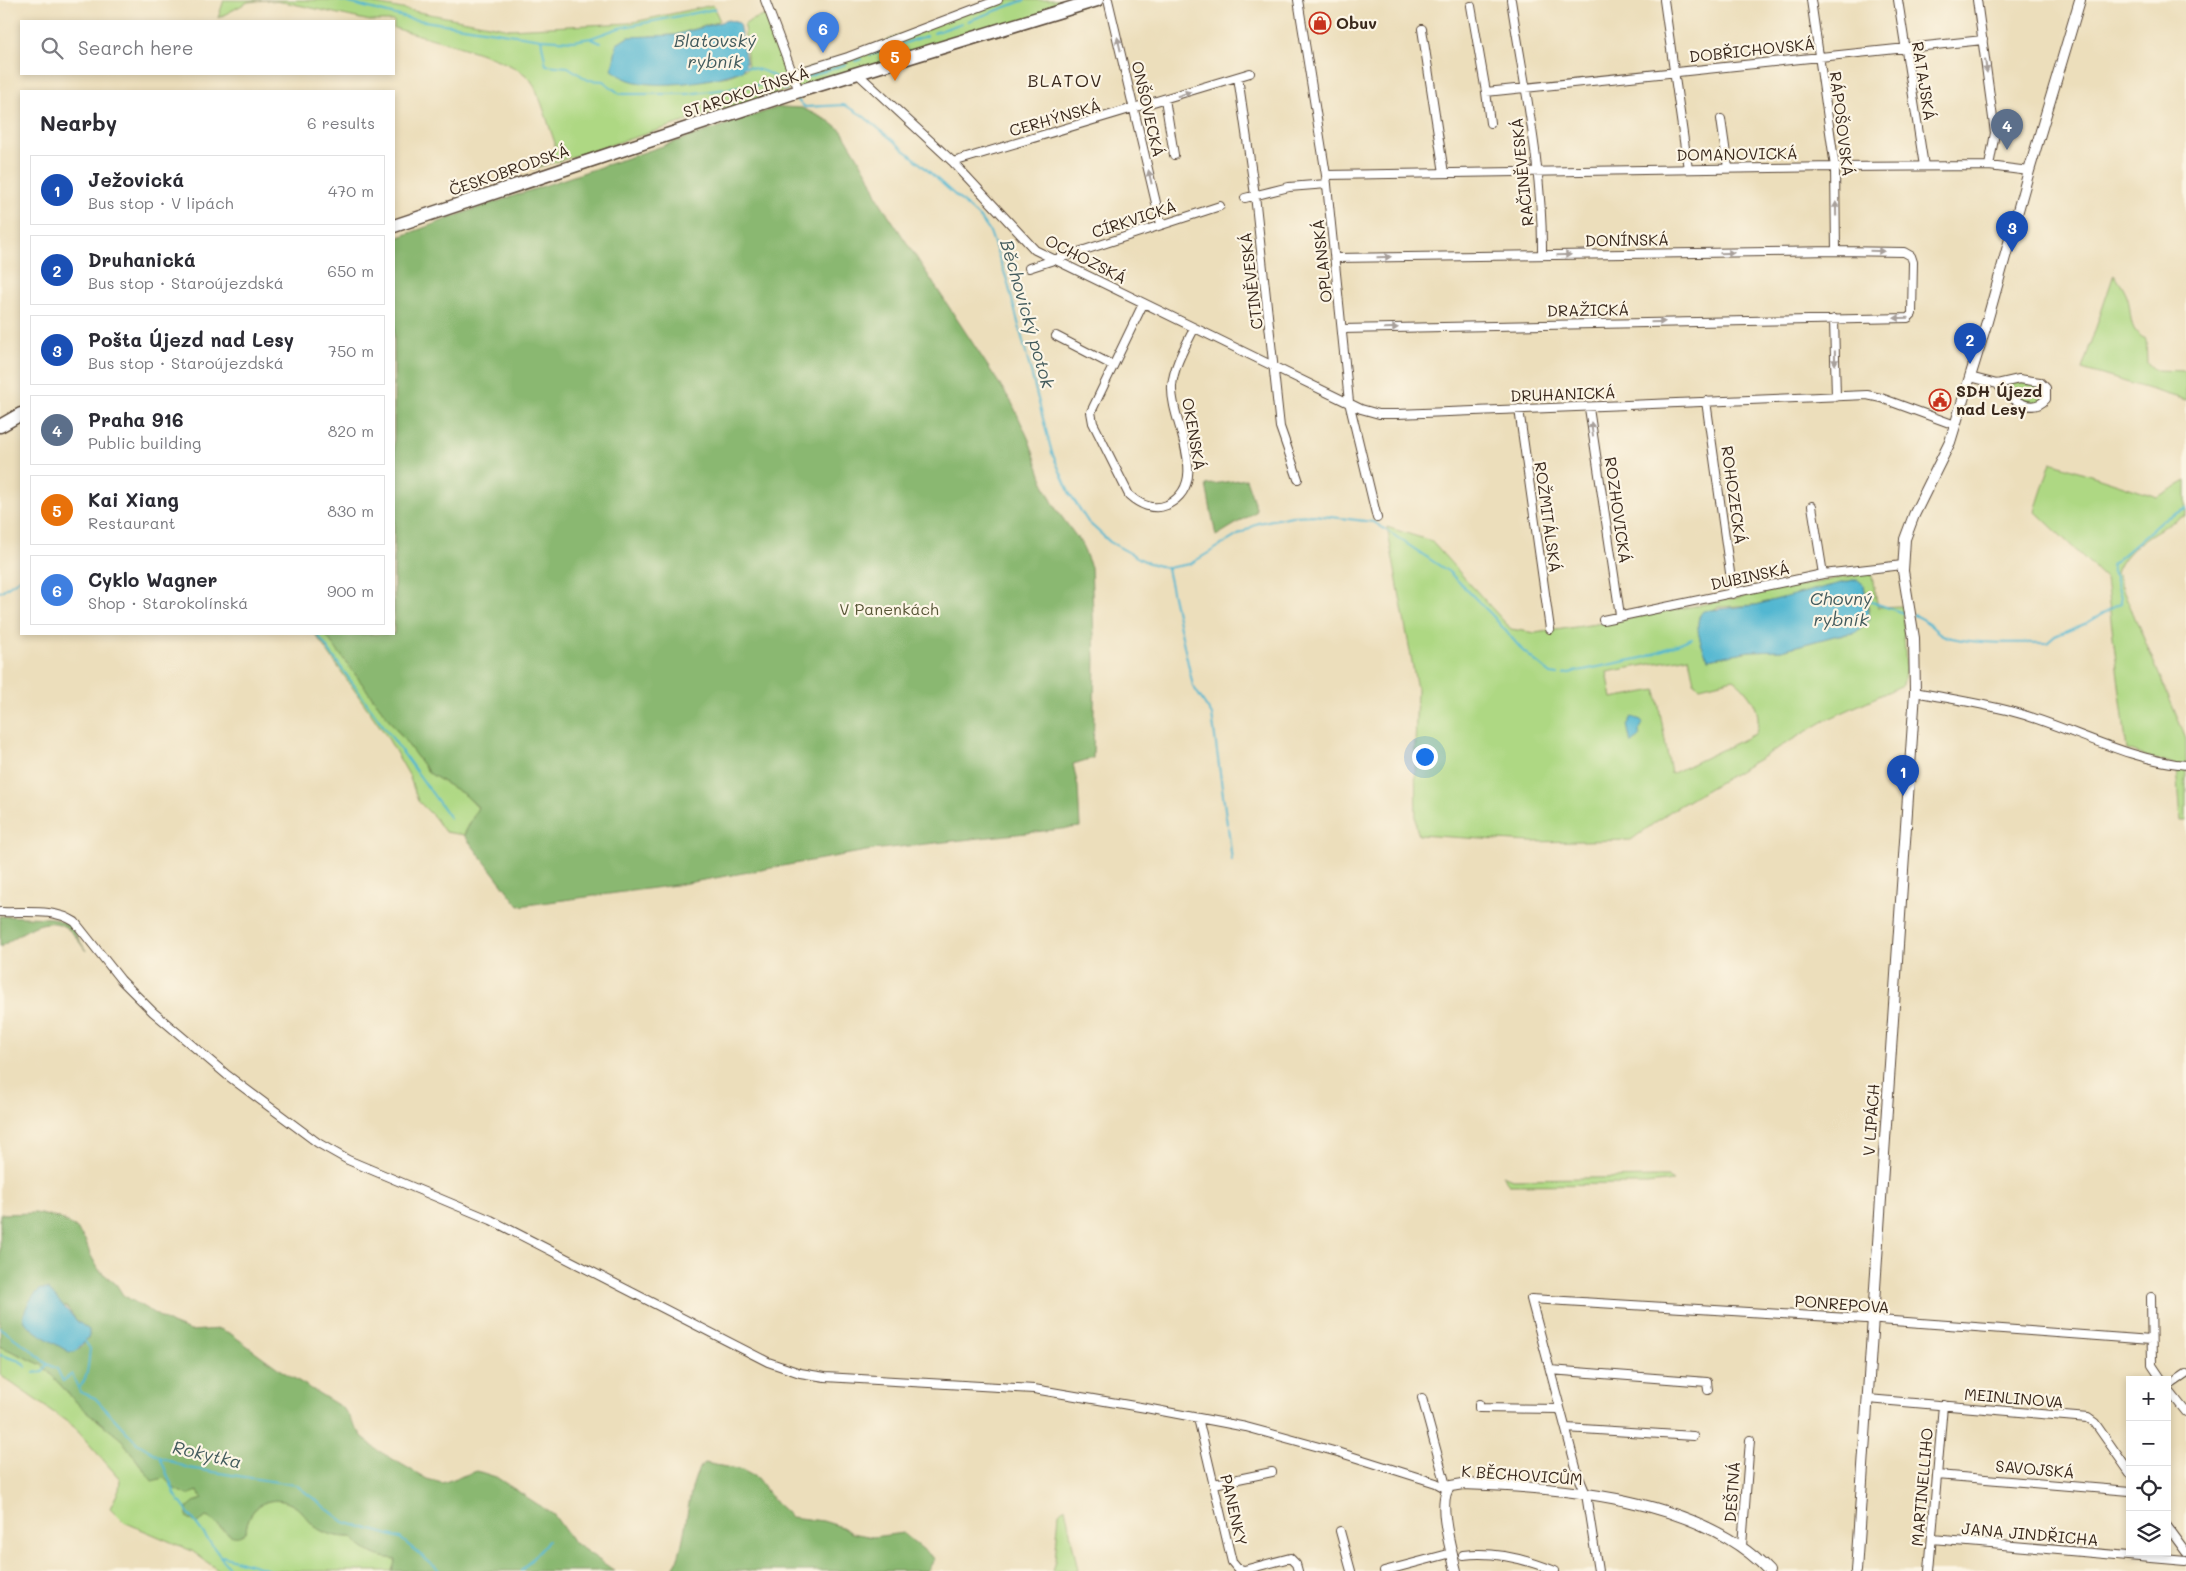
<!DOCTYPE html>
<meta charset="utf-8">
<style>
body{margin:0;font-family:Mali,sans-serif;background:#f2f2f3;color:#2b2b33}
.controls{position:absolute;right:15px;bottom:15px;display:grid;overflow:hidden;border-radius:0px;box-shadow:0 2px 8px #0003}
.controls button{width:45px;height:45px;display:grid;place-items:center;padding:0;border:0;border-bottom:1px solid #e1e1e2;background:#fff;color:#2b2b33;font:25px sans-serif}
.you{position:absolute;left:1424px;top:756px;width:18px;height:18px;margin:-12px;border:4px solid #fff;border-radius:50%;background:#1a73e8;box-shadow:0 0 0 8px #1a73e833}
.badge{display:grid;place-items:center;width:32px;height:32px;border-radius:50%;background:#7c3aed;color:#fff;font-size:16px;font-weight:700}
.pin{position:absolute;translate:-50% -41px;filter:drop-shadow(0 1px 2px #0008)}
.pin::after{content:'';position:absolute;top:26px;width:18px;height:15px;background:inherit;clip-path:polygon(0 0,100% 0,50% 100%)}
.list{margin:0;padding:0;list-style:none}
h2{display:flex;justify-content:space-between;align-items:center;height:65px;margin:0;padding:0 20px;font-size:21px}
h2 small{font-size:16px;font-weight:400;color:#7c7c81}
.list li{display:grid;grid-template-columns:32px 1fr auto;gap:15px;align-items:center;box-sizing:border-box;height:70px;margin:0 10px 10px;padding:0 10px;border:1px solid #e1e1e2;border-radius:0px}
.list b{display:block;font-size:19px;white-space:nowrap}
.list p{margin:0;font-size:16px;white-space:nowrap;color:#7c7c81}
.list em{font-size:16px;font-style:normal;color:#7c7c81}
.icon{flex:none;width:28px;height:28px;fill:none;stroke:currentColor;stroke-width:2;stroke-linecap:round;stroke-linejoin:round}
.map{position:relative;flex:none;width:2186px;height:1571px;overflow:hidden}
.search{position:absolute;background:#fff;box-shadow:0 2px 8px #0003;left:20px;top:20px;width:375px;height:55px;display:flex;align-items:center;gap:12px;box-sizing:border-box;padding:0 18px;border-radius:0px;color:#7c7c81;font-size:19px}
.panel{position:absolute;background:#fff;box-shadow:0 2px 8px #0003;left:20px;top:90px;width:375px;height:545px;border-radius:0px}
.map>svg:first-child{display:block}
.green{fill:#aed883;stroke:#748150;fill-rule:evenodd}
.forest{fill:#8ab871;stroke:#627148;fill-rule:evenodd}
.water{fill:#52b7d1;stroke:#467078}
.lines{fill:none;stroke-linecap:round;stroke-linejoin:round}
.stream{stroke:#52b7d1;stroke-width:2}
.minor-casing{stroke:#564536;stroke-width:10}
.tertiary-casing{stroke:#564536;stroke-width:12}
.primary-casing{stroke:#564536;stroke-width:15}
.minor{stroke:#fff;stroke-width:8}
.tertiary{stroke:#fff;stroke-width:10}
.primary{stroke:#fff;stroke-width:12}
.oneway{fill:#a79f9a}
.labels{text-anchor:middle;stroke-width:4.5;stroke-linejoin:round;paint-order:stroke}
.poi-label{font-size:16px;font-weight:bold;fill:#3b2a1e;stroke:#fcf5e5;text-anchor:start}
.street-label{font-size:16px;fill:#3b2a1e;stroke:#fcf5e5}
.park-label{font-size:16px;fill:#585637;stroke:#fcf5e5}
.water-label{font-size:18px;font-style:italic;fill:#435b5d;stroke:#fcf5e5}
.neighbourhood-label{font-size:18px;letter-spacing:1px;fill:#3b2a1e;stroke:#fcf5e5}
</style>
<div class="map">
<svg width="2186" height="1571" viewBox="0 0 2186 1571">
<rect width="100%" height="100%" fill="#fcf5e5"/>
<filter id="ink" filterUnits="userSpaceOnUse"><feTurbulence type="fractalNoise" baseFrequency=".02" numOctaves="2"/><feDisplacementMap in="SourceGraphic" scale="10" xChannelSelector="R" yChannelSelector="G"/><feConvolveMatrix kernelMatrix="1 2 1 2 8 2 1 2 1" color-interpolation-filters="sRGB"/></filter>
<filter id="wash" filterUnits="userSpaceOnUse"><feTurbulence type="fractalNoise" baseFrequency=".0096" numOctaves="4" result="noise"/><feDisplacementMap in="SourceGraphic" scale="20" xChannelSelector="R" yChannelSelector="G"/><feGaussianBlur stdDeviation="1.12" result="paint"/><feColorMatrix in="noise" values="0 0 0 0 0 0 0 0 0 0 0 0 0 0 0 0 0 1.4 0 .05"/><feComposite in="paint" operator="in"/></filter>
<g filter="url(#wash)">
<rect width="100%" height="100%" fill="#ecdebb"/>
<!-- green -->
<path class="green" d="M224,0H354L510,29L629,23L713,5L719,19L717,22L675,35L650,36L683,83L729,76L748,68L744,25L751,20L769,14L794,88L533,169C546,162 555,159 555,143C548,124 542,100 532,82C518,58 423,37 394,28V21H370L289,3L266,0L248,2L218,18Z
M998,0H1097L799,91L793,74Z
M2114,274C2118,280 2123,287 2126,294C2134,311 2125,330 2146,339L2147,363L2155,370L2186,371V400L2082,369Z
M2010,382L2037,383L2045,393L2039,403C2025,402 2014,399 2005,387Z
M2051,462L2157,497L2186,481V515C2162,528 2125,545 2116,573L2186,738V821H2181L2177,766L2127,750L2106,579L2035,511Z
M1387,527L1431,541L1511,629L1535,633L1616,621L1871,572L1878,607L1902,606L1906,666L1903,685L1826,720L1672,810L1631,840L1530,842L1419,835L1416,827L1415,747L1417,689ZM1853,580L1864,585L1869,610L1855,633L1838,635L1782,650L1749,651L1709,659C1701,648 1696,629 1699,616L1719,607L1755,605ZM1689,657L1694,683L1700,687L1733,679C1749,691 1765,713 1755,734L1671,774L1656,690L1612,698L1607,672Z
M315,634H325L429,773L465,795L478,808L464,835L445,832L435,818L418,801L409,775L386,735Z
M1503,1175L1512,1179L1660,1177H1668L1674,1181L1647,1184L1509,1185Z
M0,1346L42,1365L80,1406L122,1440L146,1473L164,1478L175,1489L197,1491L203,1499L194,1502L197,1524L206,1517L214,1520L222,1530L246,1532C247,1505 273,1491 296,1507C305,1514 311,1526 322,1531C332,1536 341,1537 352,1537C364,1552 377,1557 396,1559L392,1571H219L192,1551L124,1522L110,1508L119,1490L120,1479L73,1426L0,1375Z
M1065,1507L1078,1571H1052L1055,1561L1059,1513Z"/>
<!-- forest -->
<path class="forest" d="M779,107L802,108L829,121L842,131L868,174L880,202L1012,403L1029,440L1046,489L1056,509L1081,543L1091,567L1095,659L1093,758L1073,764L1078,787L1080,827L872,850L676,885L519,906L464,835L478,807L465,795L429,773L325,634H394V239L469,211Z
M1246,479L1257,511L1216,536L1206,485Z
M0,916L53,918L70,925L86,951C80,943 73,932 65,927C44,913 17,937 0,947Z
M35,1213L59,1218L76,1228L85,1240L90,1254L99,1270L116,1284L123,1295L172,1324L190,1331L220,1329L231,1334L282,1371L343,1408L362,1436L377,1450L427,1479L442,1483L477,1471L496,1477L554,1515L573,1542L615,1571H392L396,1559C377,1557 364,1552 352,1537C341,1537 332,1536 322,1531C311,1526 305,1514 296,1507C273,1491 247,1505 246,1532C229,1546 221,1522 206,1517L197,1524L187,1517V1508L194,1502L203,1499L198,1491L187,1495L175,1489L164,1478L152,1481L122,1440L80,1406L42,1365L0,1346V1214ZM66,1306L77,1321L88,1330L89,1336L80,1349L69,1352L29,1327L24,1319Z
M705,1463L742,1470L757,1478L776,1503L791,1517L823,1521L842,1527L852,1533L873,1537L903,1533L935,1559L927,1571H671C689,1550 685,1475 705,1463Z"/>
<!-- water -->
<path class="water" d="M728,20L739,23L746,62L743,70C717,81 656,90 629,80C623,78 617,73 612,70L617,44L628,37L675,35Z
M1853,580H1858L1864,585L1869,620L1855,633L1838,635L1782,650L1749,651L1709,659C1701,648 1692,622 1703,611L1755,605Z
M1632,717L1641,720L1643,723L1639,731L1640,737L1631,744L1627,725Z
M41,1289H48L77,1321L89,1330V1336L75,1352H69C60,1346 26,1329 24,1319C23,1314 26,1308 28,1304C32,1297 35,1293 41,1289Z"/>
<g class="lines">
<!-- stream -->
<path class="stream" d="M338,0L411,19L541,39L546,65L568,67L588,80L603,81L620,94H687L773,83L779,84L785,90
M968,21L1025,0
M934,33L962,23
M542,39L573,41L591,38L619,28L715,9
M591,39L601,43
M870,55L926,36
M855,61L861,59
M744,66C759,69 778,74 785,88
M801,79L846,64
M783,85L790,83
M794,97L805,107L844,105L862,115L913,157L980,218L990,232L1007,280L1052,453L1070,494L1088,522L1110,542L1146,562L1167,568L1190,564L1258,523L1292,516L1314,515L1374,522L1449,572L1492,615L1523,651L1551,674L1558,675
M1167,569L1193,686L1212,715L1227,824
M0,592L21,578
M1866,600L1906,614
M1913,615C1928,618 1933,632 1945,636C1971,645 2019,642 2047,643L2055,636L2087,623L2121,603V597L2111,565L2164,519L2186,509
M317,634L450,818
M1564,674L1646,657L1692,638
M1228,827L1232,861
M0,1328L34,1352L44,1362L57,1369L63,1381L72,1374L80,1392L95,1398L137,1443L160,1457L188,1468L296,1485L344,1522L400,1538L440,1571
M0,1355L20,1361L26,1367
M34,1373L43,1371L47,1364
M79,1388C89,1377 88,1363 90,1349L85,1341
M160,1457L176,1496L231,1571
M222,1556L273,1571
M521,1571L548,1541"/>
</g>
</g>
<g filter="url(#ink)">
<g class="lines">
<!-- minor casing -->
<g class="minor-casing">
<path id="minor" d="M765,0L799,91
M1108,0L1161,224
M1298,0L1326,175L1349,402L1377,518
M1511,0C1524,85 1543,169 1542,255
M1664,0L1688,169
M1811,0L1835,167L1836,251
M1898,0L1924,166
M1977,0L1995,133L1989,166
M1471,6L1486,92
M1422,29L1444,173
M793,74L848,57L998,0
M858,74L953,162L1035,250L1361,409L1379,414H1397C1554,408 1710,402 1867,395L1881,398L1955,425
M1238,77L1255,195L1280,427L1298,479
M1165,99L1174,155
M1721,119L1728,168
M1490,123L1486,92L1983,40
M953,162L1250,73
M1326,175L1835,167L1989,166L2029,171
M1245,198L1289,187L1327,184
M1336,258L1836,251L1904,252L1911,256L1913,262L1912,314L1908,318L1342,329
M1029,268L1220,206
M1143,304L1091,412L1093,423L1129,495C1139,504 1153,511 1167,505C1213,482 1170,423 1172,386C1174,365 1185,347 1194,329
M1834,319L1836,397
M1056,336L1112,365
M1970,377L1997,384L2019,379L2040,382L2046,388V399C2031,416 2008,397 1997,384
M1706,401L1733,594
M1589,408L1620,615
M1519,409L1550,629
M1812,506L1823,574
M1603,620L1823,574L1903,565
M1915,692C1950,699 1987,704 2021,714C2075,730 2129,760 2186,765
M0,912C25,913 54,908 75,922L121,980L153,1012L227,1075L318,1143L348,1160L491,1220L768,1362L800,1373L825,1377L1034,1389L1146,1408L1246,1427L1341,1453L1436,1483L1447,1489
M2151,1297L2152,1365L2162,1380
M1550,1370L1707,1382L1708,1390
M2167,1387L2186,1374
M2167,1388L2186,1412
M1422,1398L1447,1489
M1868,1399L2088,1418L2095,1423L2130,1473
M1479,1404V1408L1560,1409
M1198,1418L1232,1562L1237,1568L1244,1570L1290,1558L1296,1564L1298,1571
M1566,1428L1693,1436
M1937,1475L2130,1491
M1214,1484L1272,1472
M2167,1526L2186,1552
M1340,1531L1351,1571
M1932,1539L2186,1561
M1742,1546L1750,1440
M1463,1555C1495,1551 1526,1559 1555,1571
M1384,1571L1452,1553
M1598,1571L1586,1494L1578,1475L1531,1299L1866,1319L2151,1340
M1929,1571L1943,1405"/>
</g>
<!-- tertiary casing -->
<g class="tertiary-casing">
<path id="tertiary" d="M1456,1571C1452,1554 1435,1497 1451,1486L1463,1484C1559,1487 1700,1497 1769,1571
M1856,1571L1915,692L1914,638L1903,571L1905,539L1914,515L1950,442L1986,325L2029,171L2080,0"/>
</g>
<!-- primary casing -->
<g class="primary-casing">
<path id="primary" d="M394,226L799,91L1097,0
M0,426L21,414"/>
</g>
<!-- minor -->
<use href="#minor" class="minor"/>
<!-- tertiary -->
<use href="#tertiary" class="tertiary"/>
<!-- primary -->
<use href="#primary" class="primary"/>
</g>
<!-- one-way arrows -->
<defs><path id="oneway-solid" d="M-6-.8H1V-3.2L6.5 0L1 3.2V.8H-6Z" transform="scale(1.25)"/></defs>
<g class="oneway">
<use href="#oneway-solid" transform="translate(1119 44) rotate(-103)"/>
<use href="#oneway-solid" transform="translate(1986 66) rotate(82)"/>
<use href="#oneway-solid" transform="translate(1184 94) rotate(-17)"/>
<use href="#oneway-solid" transform="translate(1150 177) rotate(-103)"/>
<use href="#oneway-solid" transform="translate(1836 209) rotate(-91)"/>
<use href="#oneway-solid" transform="translate(1877 251) rotate(1)"/>
<use href="#oneway-solid" transform="translate(1727 253) rotate(-1)"/>
<use href="#oneway-solid" transform="translate(1564 255) rotate(-1)"/>
<use href="#oneway-solid" transform="translate(1384 257) rotate(-1)"/>
<use href="#oneway-solid" transform="translate(1901 318) rotate(179)"/>
<use href="#oneway-solid" transform="translate(1658 322) rotate(-1)"/>
<use href="#oneway-solid" transform="translate(1391 328) rotate(-1)"/>
<use href="#oneway-solid" transform="translate(1835 358) rotate(89)"/>
<use href="#oneway-solid" transform="translate(1592 429) rotate(-98)"/>
</g>
</g>
<!-- icons -->
<defs>
<g id="shop-ring" transform="scale(1.125)"><circle r="9.5" fill="#fcf5e5" stroke="#c8321e" stroke-width="1.5"/><path d="M-5-2.5h2.3a2.7 3.5 0 0 1 5.4 0H5L5.5 6h-11ZM-1.5-2.5h3a1.5 2.3 0 0 0-3 0Z" fill="#c8321e"/></g>
<g id="civic-ring" transform="scale(1.125)"><circle r="9.5" fill="#fcf5e5" stroke="#c8321e" stroke-width="1.5"/><path d="M-.6-6.5H3V-4.5H.6V-3L4-1V1h2V6H-6V1h2V-1L-.6-3ZM-1.2 2.5V6h2.4V2.5Z" fill="#c8321e"/></g>
</defs>
<g fill-rule="evenodd">
<use href="#shop-ring" x="1320" y="23"/>
<use href="#civic-ring" x="1940" y="400"/>
</g>
<g class="labels">
<!-- poi labels -->
<g class="poi-label">
<text x="1336" y="29">Obuv</text>
<text x="1956" y="397">SDH Újezd<tspan x="1956" dy="18">nad Lesy</tspan></text>
</g>
<!-- street labels -->
<g class="street-label">
<text transform="translate(1752 50) rotate(-6)" y="6">DOBŘICHOVSKÁ</text>
<text transform="translate(1924 81) rotate(81)" y="6">RATAJSKÁ</text>
<text transform="translate(746 92) rotate(-18)" y="6">STAROKOLÍNSKÁ</text>
<text transform="translate(1148 109) rotate(77)" y="6">ONŠOVECKÁ</text>
<text transform="translate(1055 118) rotate(-16)" y="6">CERHÝNSKÁ</text>
<text transform="translate(1842 124) rotate(83)" y="6">RÁPOŠOVSKÁ</text>
<text transform="translate(1737 154) rotate(-1)" y="6">DOMANOVICKÁ</text>
<text transform="translate(509 170) rotate(-19)" y="6">ČESKOBRODSKÁ</text>
<text transform="translate(1522 172) rotate(-96)" y="6">RAČINĚVESKÁ</text>
<text transform="translate(1134 219) rotate(-18)" y="6">CÍRKVICKÁ</text>
<text transform="translate(1627 240) rotate(-1)" y="6">DONÍNSKÁ</text>
<text transform="translate(1086 259) rotate(27)" y="6">OCHOZSKÁ</text>
<text transform="translate(1322 261) rotate(-96)" y="6">OPLANSKÁ</text>
<text transform="translate(1251 281) rotate(-97)" y="6">CTINĚVESKÁ</text>
<text transform="translate(1588 310) rotate(-1)" y="6">DRAŽICKÁ</text>
<text transform="translate(1563 394) rotate(-2)" y="6">DRUHANICKÁ</text>
<text transform="translate(1194 434) rotate(80)" y="6">OKENSKÁ</text>
<text transform="translate(1734 495) rotate(82)" y="6">ROHOZECKÁ</text>
<text transform="translate(1618 510) rotate(82)" y="6">ROZHOVICKÁ</text>
<text transform="translate(1548 517) rotate(82)" y="6">ROŽMITÁLSKÁ</text>
<text transform="translate(1750 576) rotate(-12)" y="6">DUBINSKÁ</text>
<text transform="translate(1871 1120) rotate(-86)" y="6">V LIPÁCH</text>
<text transform="translate(1842 1304) rotate(4)" y="6">PONREPOVA</text>
<text transform="translate(2014 1398) rotate(5)" y="6">MEINLINOVA</text>
<text transform="translate(2035 1469) rotate(5)" y="6">SAVOJSKÁ</text>
<text transform="translate(1522 1475) rotate(4)" y="6">K BĚCHOVICŮM</text>
<text transform="translate(1922 1487) rotate(-85)" y="6">MARTINELLIHO</text>
<text transform="translate(1732 1492) rotate(-86)" y="6">DEŠTNÁ</text>
<text transform="translate(1234 1510) rotate(77)" y="6">PANENKY</text>
<text transform="translate(2030 1534) rotate(5)" y="6">JANA JINDŘICHA</text>
</g>
<!-- park labels -->
<g class="park-label">
<text x="889" y="615">V Panenkách</text>
</g>
<!-- water labels -->
<g class="water-label">
<text x="715" y="47">Blatovský<tspan x="715" dy="21">rybník</tspan></text>
<text transform="translate(1027 314) rotate(74)" y="6">Běchovický potok</text>
<text x="1841" y="605">Chovný<tspan x="1841" dy="21">rybník</tspan></text>
<text transform="translate(207 1455) rotate(13)" y="6">Rokytka</text>
</g>
<!-- neighbourhood labels -->
<g class="neighbourhood-label">
<text x="1065" y="87">BLATOV</text>
</g>
</g>
</svg>
<div class="controls">
<button>+</button>
<button>−</button>
<button><svg class="icon" aria-label="locate" viewBox="0 0 24 24"><circle cx="12" cy="12" r="6"/><path d="M12 2v4M12 18v4M2 12h4M18 12h4"/></svg></button>
<button><svg class="icon" aria-label="layers" viewBox="0 0 24 24"><path d="M12 4l9 5-9 5-9-5zM3 14l9 5 9-5"/></svg></button>
</div>
<div class="you"></div>
<div class="pin badge" style="left:1903px;top:796px;background:#1a4fb4">1</div>
<div class="pin badge" style="left:1970px;top:364px;background:#1a4fb4">2</div>
<div class="pin badge" style="left:2012px;top:252px;background:#1a4fb4">3</div>
<div class="pin badge" style="left:2007px;top:150px;background:#5c6f8a">4</div>
<div class="pin badge" style="left:895px;top:81px;background:#e8710a">5</div>
<div class="pin badge" style="left:823px;top:53px;background:#3f7fe0">6</div>
<div class="search"><svg class="icon" aria-label="search" viewBox="0 0 24 24"><circle cx="10" cy="10" r="6"/><path d="M15 15l6 6"/></svg>Search here</div>
<section class="panel">
<h2>Nearby<small>6 results</small></h2>
<ul class="list">
<li><span class="badge" style="background:#1a4fb4">1</span><div><b>Ježovická</b><p>Bus stop · V lipách</p></div><em>470 m</em></li>
<li><span class="badge" style="background:#1a4fb4">2</span><div><b>Druhanická</b><p>Bus stop · Staroújezdská</p></div><em>650 m</em></li>
<li><span class="badge" style="background:#1a4fb4">3</span><div><b>Pošta Újezd nad Lesy</b><p>Bus stop · Staroújezdská</p></div><em>750 m</em></li>
<li><span class="badge" style="background:#5c6f8a">4</span><div><b>Praha 916</b><p>Public building</p></div><em>820 m</em></li>
<li><span class="badge" style="background:#e8710a">5</span><div><b>Kai Xiang</b><p>Restaurant</p></div><em>830 m</em></li>
<li><span class="badge" style="background:#3f7fe0">6</span><div><b>Cyklo Wagner</b><p>Shop · Starokolínská</p></div><em>900 m</em></li>
</ul>
</section>
</div>
